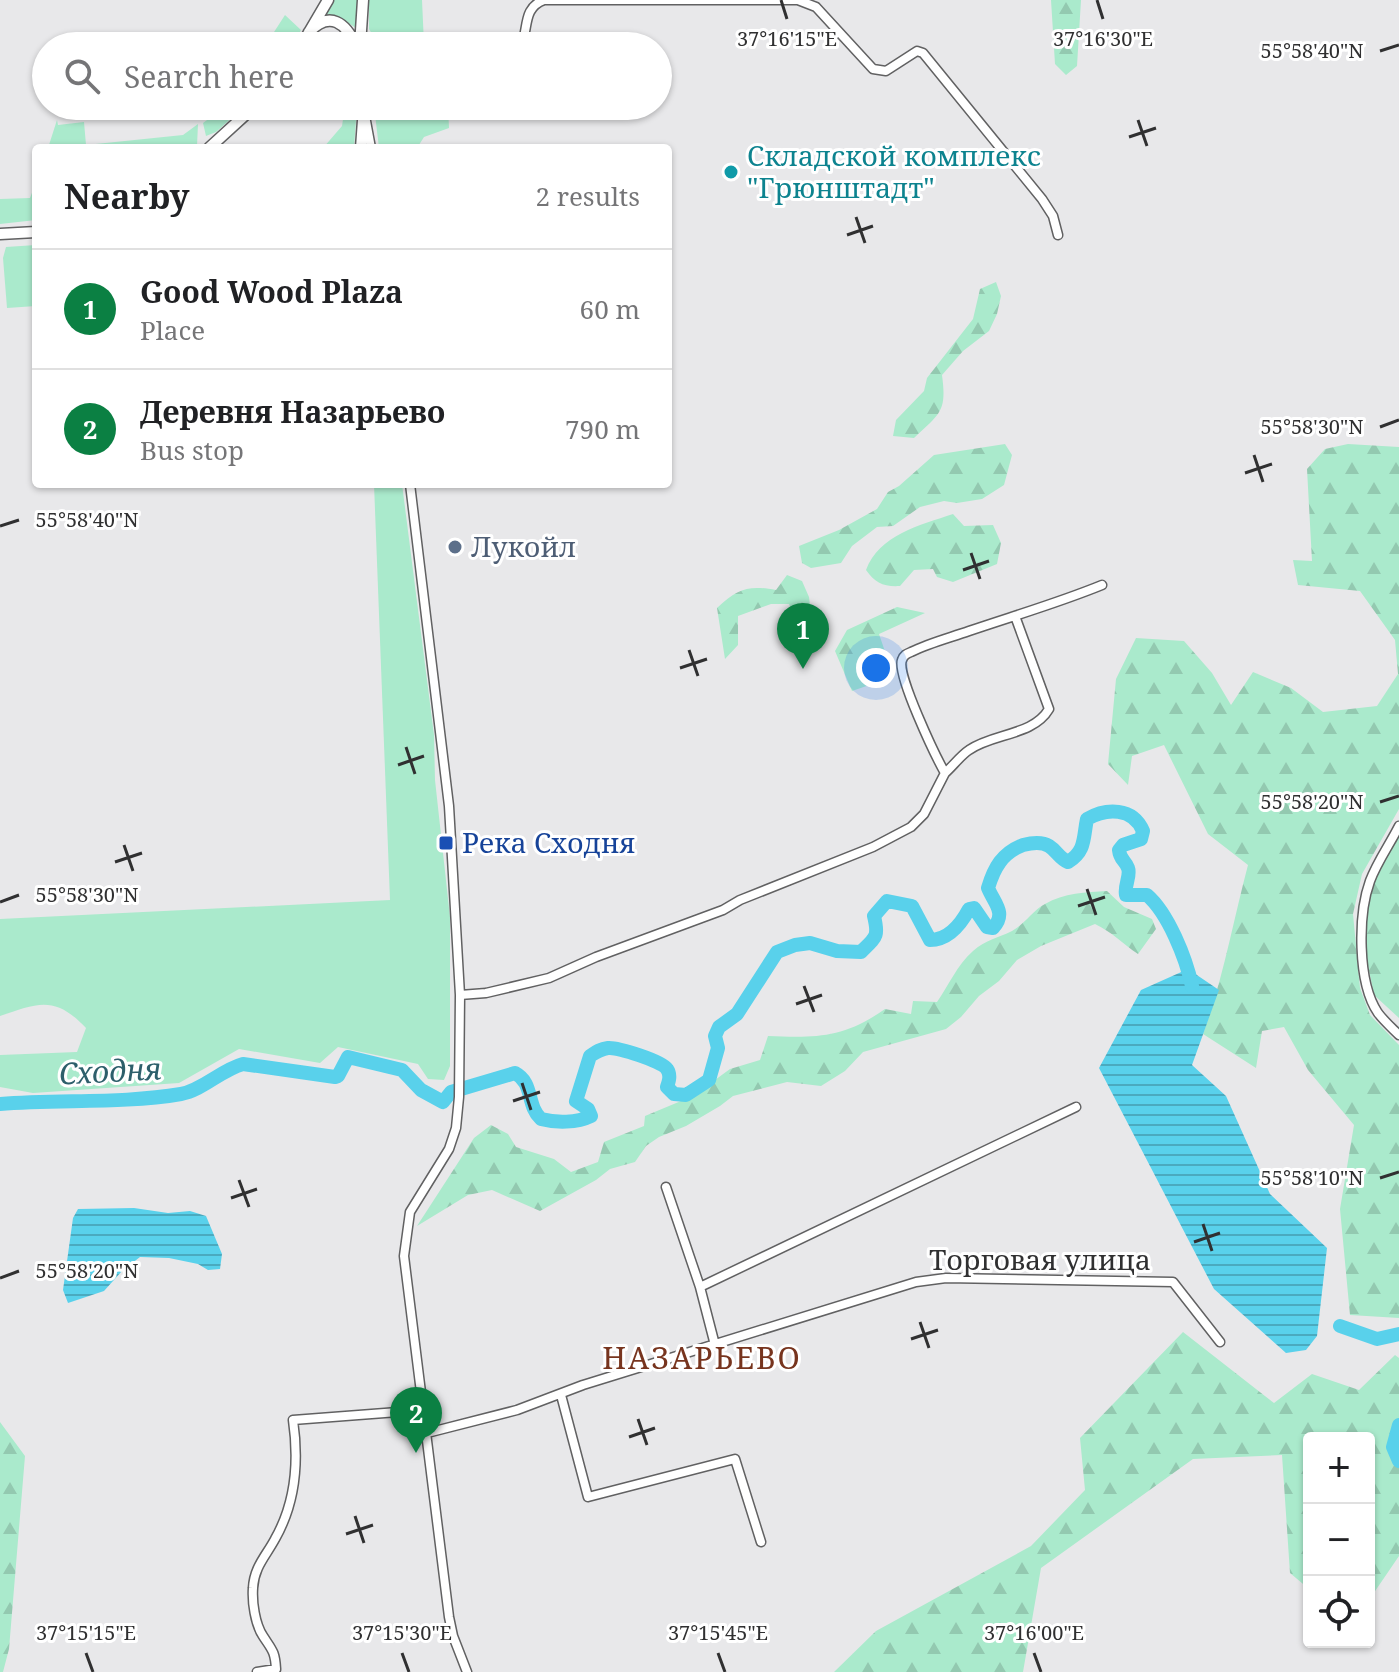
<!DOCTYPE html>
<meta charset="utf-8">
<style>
body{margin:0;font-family:"Noto Serif",serif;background:#f2f2f2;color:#202124}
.controls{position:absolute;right:24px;bottom:24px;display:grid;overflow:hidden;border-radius:8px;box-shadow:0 2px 6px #0004}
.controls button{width:72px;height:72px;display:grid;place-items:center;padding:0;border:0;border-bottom:2px solid #e0e0e0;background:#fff;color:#202124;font:40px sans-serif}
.you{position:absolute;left:876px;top:668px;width:28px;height:28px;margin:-20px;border:6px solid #fff;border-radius:50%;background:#1a73e8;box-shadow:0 0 0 12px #1a73e833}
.badge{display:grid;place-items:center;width:52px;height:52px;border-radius:50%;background:#0b8043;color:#fff;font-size:26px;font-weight:700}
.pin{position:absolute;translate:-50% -66px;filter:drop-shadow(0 2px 4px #0008)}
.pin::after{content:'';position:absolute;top:42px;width:28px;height:24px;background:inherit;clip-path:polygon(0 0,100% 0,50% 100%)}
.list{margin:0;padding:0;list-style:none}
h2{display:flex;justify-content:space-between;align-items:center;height:104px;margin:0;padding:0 32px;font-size:34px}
h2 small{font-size:26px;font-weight:400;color:#757577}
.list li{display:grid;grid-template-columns:52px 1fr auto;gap:24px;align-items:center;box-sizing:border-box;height:120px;padding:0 32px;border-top:2px solid #e0e0e0}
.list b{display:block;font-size:30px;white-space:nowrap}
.list p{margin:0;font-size:26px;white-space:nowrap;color:#757577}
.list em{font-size:26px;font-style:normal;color:#757577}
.icon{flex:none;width:44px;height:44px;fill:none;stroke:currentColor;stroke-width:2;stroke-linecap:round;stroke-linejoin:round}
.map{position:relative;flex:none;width:1399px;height:1672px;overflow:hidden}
.search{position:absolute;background:#fff;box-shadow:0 2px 6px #0004;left:32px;top:32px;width:640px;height:88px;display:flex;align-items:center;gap:20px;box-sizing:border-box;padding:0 28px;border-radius:44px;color:#757577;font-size:30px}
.panel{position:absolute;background:#fff;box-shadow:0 2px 6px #0004;left:32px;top:144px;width:640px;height:344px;border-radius:8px}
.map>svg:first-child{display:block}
.grass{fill:#aaeacc}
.forest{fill:url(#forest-firs)}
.water{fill:url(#water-rules)}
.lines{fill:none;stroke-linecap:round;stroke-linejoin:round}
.river{stroke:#59d1eb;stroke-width:14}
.minor-casing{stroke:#616162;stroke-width:11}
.major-casing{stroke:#616162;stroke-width:13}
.minor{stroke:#fff;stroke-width:8}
.major{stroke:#fff;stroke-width:10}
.ticks{fill:none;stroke:#303031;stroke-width:3}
.culture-dot{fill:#0f9aa8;stroke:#fff;stroke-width:3}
.service-dot{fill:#5c6f8a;stroke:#fff;stroke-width:3}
.transit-dot{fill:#1a4fb4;stroke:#fff;stroke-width:3}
.labels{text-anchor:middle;stroke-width:6;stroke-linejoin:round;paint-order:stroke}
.culture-label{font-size:28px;fill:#0d838f;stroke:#fff;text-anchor:start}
.service-label{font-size:28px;fill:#4e5e75;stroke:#fff;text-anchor:start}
.transit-label{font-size:28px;fill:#164399;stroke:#fff;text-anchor:start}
.street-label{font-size:28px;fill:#303031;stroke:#fff}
.water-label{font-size:30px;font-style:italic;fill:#2d5f6b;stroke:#fff}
.neighbourhood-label{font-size:30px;letter-spacing:2px;fill:#77341e;stroke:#fff}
.ticks-label{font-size:20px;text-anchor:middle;fill:#303031;stroke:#fff;stroke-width:6;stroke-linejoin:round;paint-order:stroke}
</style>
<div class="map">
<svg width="1399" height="1672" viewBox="0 0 1399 1672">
<defs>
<pattern id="forest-firs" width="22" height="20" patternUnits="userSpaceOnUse" patternTransform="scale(2)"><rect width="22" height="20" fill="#aaeacc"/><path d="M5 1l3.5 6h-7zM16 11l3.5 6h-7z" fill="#93c9b0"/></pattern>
<pattern id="water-rules" width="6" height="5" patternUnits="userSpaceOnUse" patternTransform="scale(2)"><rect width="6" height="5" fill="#59d1eb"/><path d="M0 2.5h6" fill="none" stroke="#4aaabf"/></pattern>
</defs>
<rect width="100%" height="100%" fill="#e8e8ea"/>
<!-- grass -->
<path class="grass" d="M333,0H360L356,28L342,19L325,15Z
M369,0H422L424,44L372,34L369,29Z
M285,15L301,30L292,46H265Z
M226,106H245L216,132L206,136L203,123Z
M345,106H357L354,148H323L342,126Z
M374,106H448L449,128L424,137L417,148H379Z
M57,120L58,125L84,122L86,145L183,135L198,124L197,146L193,148H48Z
M36,182V220L0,224V199L30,198Z
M36,245V306L7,308L3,258L6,247Z
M374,484H402L434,735L435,780L450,917V1066L444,1080L428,1079L418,1064L338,1047L320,1063L239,1049L179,1083L33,1093L0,1087V1055L77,1052L86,1028C55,995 38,1003 0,1016V919L390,900Z"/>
<!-- forest -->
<path class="forest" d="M1051,0H1081L1077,66L1066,75L1055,64Z
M996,282L1001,296L997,314L989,331L963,351L942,375C947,412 940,413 914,438L893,436L896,420L924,391L927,378L973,319L980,289Z
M1005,444L1012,455L1004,485L982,499L957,503L944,501L920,507L893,526L877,527L852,546L841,563L811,568L802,563L799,546L839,530L877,509L888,492L899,486L934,455Z
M1348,444L1399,447V809L1362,874L1353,914L1360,988L1370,1015L1399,1045V1318L1350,1315L1340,1209L1354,1125L1308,1070L1284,1027L1262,1031L1256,1068L1203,1034C1223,979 1233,922 1248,865L1208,834L1164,745L1132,756L1128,785L1108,764L1116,679L1136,638L1184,641L1212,673L1231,705L1253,672L1291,688L1323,712L1377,706L1398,674L1395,640L1360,591L1298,585L1293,560L1312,561L1307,469L1325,449Z
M953,514L964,526L993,525L1001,543L997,564L953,582L937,577L933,569L914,570L900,586C884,587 875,583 866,570C879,535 920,525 953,514Z
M787,575L802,581L809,597L813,630L799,628L789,604H771L738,616V645L725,659L717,608C738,588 749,585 776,590Z
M897,607L925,613L879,634L892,672L884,680L852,691L835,651L847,630Z
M1399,831V1018L1374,995L1365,951L1369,887Z
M1107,891L1124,907L1152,919L1156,929L1138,954C1123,944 1112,932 1095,924L1041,946L1017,960L999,981L979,996L961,1017L946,1029L863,1052L845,1071L821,1086L787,1082L733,1096L720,1106L686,1126L659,1137L646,1146L635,1162L610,1169L596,1180L540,1211L492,1190L468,1195L417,1226L474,1138L491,1125L508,1134L516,1147L554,1159L571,1172L598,1162L604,1142L644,1126L645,1116L693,1096L730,1069L760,1060L768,1036C817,1038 844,1038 885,1009L911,1014L913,1001L937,1002C949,985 957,965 973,951C985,940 998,938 1012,931C1025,924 1033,910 1045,904C1064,893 1086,892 1107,891Z
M1183,1332L1274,1403L1312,1374L1359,1390L1395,1355L1399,1358V1556L1369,1600V1438H1309V1589L1290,1573L1282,1455L1193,1459L1041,1568L1023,1672H834L876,1631L1031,1546L1085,1490L1080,1438Z
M0,1422L25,1456L9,1649L3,1672H0Z"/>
<!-- water -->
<path class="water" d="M1188,969L1219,990L1192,1065L1226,1096L1270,1194L1327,1248L1317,1336L1306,1350L1286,1353L1214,1289L1099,1068L1141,990Z
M134,1208L168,1213L190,1211L206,1216L222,1254L220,1269L208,1270L198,1264L169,1258L140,1257L122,1271L104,1291L68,1303L63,1290L73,1218L78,1209Z"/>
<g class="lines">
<!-- river -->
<path class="river" d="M0,1104C60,1099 122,1104 181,1094C203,1090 221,1070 243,1064L335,1077L338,1076L348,1057L402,1070L421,1090L443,1102L451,1092L515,1073C534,1083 526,1105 541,1119C556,1123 577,1123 591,1116L588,1109L576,1101L590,1056C596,1052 600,1049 608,1048C617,1047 662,1061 667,1069C671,1075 669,1081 667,1087L674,1094L686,1095L709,1080L718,1048L715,1036L719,1027L737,1014L777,952L795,945L810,943L837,951L861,952C876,937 879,937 874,916L887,901L912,906L930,940C948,940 961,924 969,909L974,908L987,927L993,928C1007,913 994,903 988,888C994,868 1002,853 1023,845C1031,843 1041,841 1049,846C1057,851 1059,858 1068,862C1086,851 1083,838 1087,819C1106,808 1133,807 1143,831L1141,839L1123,845L1119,850C1120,860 1125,860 1128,868C1131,876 1124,885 1126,895H1147C1168,913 1186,958 1192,986
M1340,1326L1377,1339L1399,1334
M1399,1425L1393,1447L1399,1461"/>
<!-- minor casing -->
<g class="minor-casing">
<path id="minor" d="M361,39L419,46
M521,46C529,29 522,8 544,0H798L816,7L873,69L886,71L917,51L923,53L1042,199L1053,216L1058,235
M366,121L371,148
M410,484L449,806L460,995L459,1097L456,1128L449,1149L410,1212L404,1256L449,1617L453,1636L467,1672
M945,773C953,766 960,756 969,750C993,733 1033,736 1049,709L1015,616
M1399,826C1390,844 1377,862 1370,881C1358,914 1357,982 1378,1013C1384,1021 1392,1028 1399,1035
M460,995L486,993L549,978L596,957L723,910L740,900L873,847L911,827L924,814L945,773C936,757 896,674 902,660C904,655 906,654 911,652C929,643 949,638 969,631C1013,616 1058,603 1102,585
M666,1187L700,1287L715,1345
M700,1287L1076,1107
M561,1395L588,1497L735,1459L761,1542
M427,1433L517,1410L583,1385L916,1282L946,1278L1173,1282L1220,1342
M257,1672L276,1669C275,1651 272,1650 263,1636C255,1624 252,1602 253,1588C254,1567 266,1556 275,1539C296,1502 299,1461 293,1420L424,1410"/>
</g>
<!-- major casing -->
<g class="major-casing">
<path id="major" d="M309,32C330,10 346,23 356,46
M301,46L328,0
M360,46L363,0
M209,148L255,106
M361,148L364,106
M0,234L36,232"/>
</g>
<!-- minor -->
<use href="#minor" class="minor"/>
<!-- major -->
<use href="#major" class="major"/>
</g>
<!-- ticks -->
<path class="ticks" d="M781,0L787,19M1097,0L1103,19M1380,51L1399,45M1138,120L1147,146M1129,137L1156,128M856,217L865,243M847,235L873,226M1380,427L1399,420M1254,455L1263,482M1245,473L1272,464M0,526L19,520M971,553L980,579M963,570L989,561M689,650L698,676M680,668L707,659M406,747L415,774M398,765L424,756M1380,802L1399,796M124,845L133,871M115,862L142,853M1087,889L1096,915M0,902L19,895M1078,906L1105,897M804,986L814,1012M796,1004L822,995M522,1083L531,1110M513,1101L540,1092M1380,1178L1399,1172M239,1180L249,1207M231,1198L257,1189M1203,1224L1212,1251M1194,1242L1220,1233M0,1278L19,1271M920,1322L929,1348M911,1339L938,1330M638,1419L647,1445M629,1437L655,1428M355,1516L364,1543M346,1534L373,1525M86,1653L93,1672M402,1653L409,1672M718,1653L725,1672M1034,1653L1041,1672"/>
<!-- markers -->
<circle class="culture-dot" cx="731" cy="172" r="8"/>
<circle class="service-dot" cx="455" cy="547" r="8"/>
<rect class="transit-dot" x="438" y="835" width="16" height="16" rx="4"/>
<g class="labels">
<!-- culture labels -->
<g class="culture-label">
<text x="747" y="166">Складской комплекс<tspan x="747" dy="32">"Грюнштадт"</tspan></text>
</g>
<!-- service labels -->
<g class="service-label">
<text x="471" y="557">Лукойл</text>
</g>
<!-- transit labels -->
<g class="transit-label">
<text x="462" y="853">Река Сходня</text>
</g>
<!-- street labels -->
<g class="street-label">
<text x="1040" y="1270">Торговая улица</text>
</g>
<!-- water labels -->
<g class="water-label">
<text transform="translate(110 1072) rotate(-3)" y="10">Сходня</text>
</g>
<!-- neighbourhood labels -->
<g class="neighbourhood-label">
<text x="702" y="1369">НАЗАРЬЕВО</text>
</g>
</g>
<g class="ticks-label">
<text x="787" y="46">37°16'15"E</text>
<text x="1103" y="46">37°16'30"E</text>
<text x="1312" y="58">55°58'40"N</text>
<text x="1312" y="434">55°58'30"N</text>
<text x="87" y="527">55°58'40"N</text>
<text x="1312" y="809">55°58'20"N</text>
<text x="87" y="902">55°58'30"N</text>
<text x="1312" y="1185">55°58'10"N</text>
<text x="87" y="1278">55°58'20"N</text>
<text x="86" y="1640">37°15'15"E</text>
<text x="402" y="1640">37°15'30"E</text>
<text x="718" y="1640">37°15'45"E</text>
<text x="1034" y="1640">37°16'00"E</text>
</g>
</svg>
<div class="controls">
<button>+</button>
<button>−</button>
<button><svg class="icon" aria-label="locate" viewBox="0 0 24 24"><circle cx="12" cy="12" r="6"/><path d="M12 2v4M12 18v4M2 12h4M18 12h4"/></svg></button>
</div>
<div class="you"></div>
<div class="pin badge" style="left:803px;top:669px">1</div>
<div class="pin badge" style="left:416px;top:1453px">2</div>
<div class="search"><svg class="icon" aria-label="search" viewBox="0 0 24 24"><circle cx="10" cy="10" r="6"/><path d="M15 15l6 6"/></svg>Search here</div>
<section class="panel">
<h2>Nearby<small>2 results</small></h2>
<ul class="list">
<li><span class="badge">1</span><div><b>Good Wood Plaza</b><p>Place</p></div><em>60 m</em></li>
<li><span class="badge">2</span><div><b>Деревня Назарьево</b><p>Bus stop</p></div><em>790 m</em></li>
</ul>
</section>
</div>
